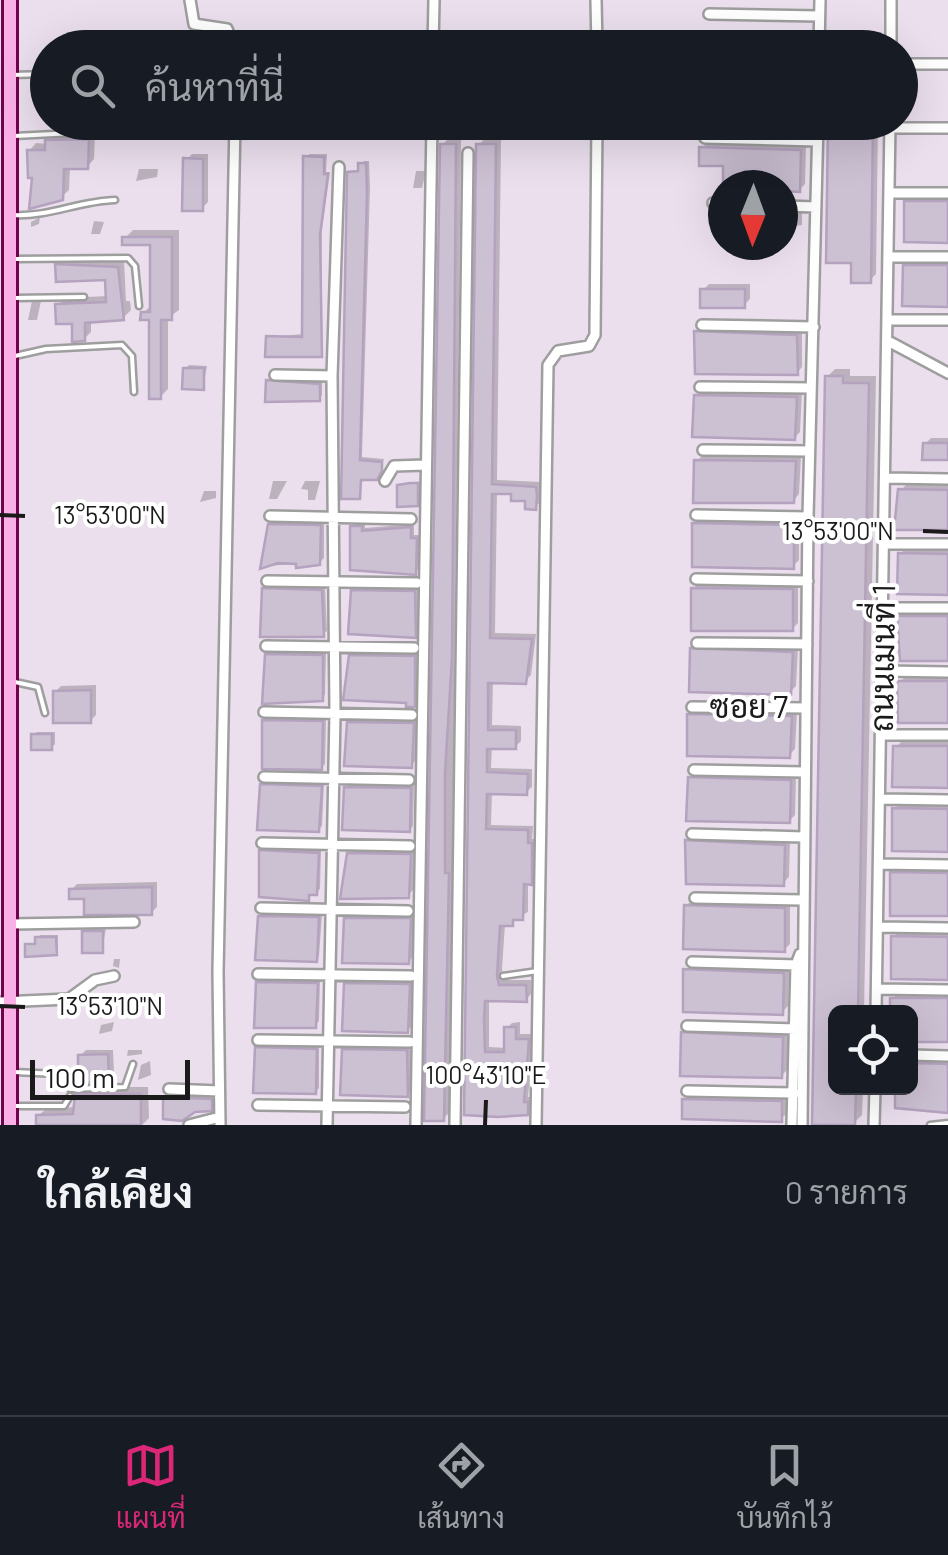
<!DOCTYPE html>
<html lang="th">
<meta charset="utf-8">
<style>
body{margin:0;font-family:Barlow,Sarabun,sans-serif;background:#20242c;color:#f1f3f6}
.controls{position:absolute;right:30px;bottom:30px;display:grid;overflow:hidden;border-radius:15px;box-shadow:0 10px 40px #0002}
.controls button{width:90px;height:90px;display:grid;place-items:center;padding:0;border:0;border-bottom:2px solid #363941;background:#171b24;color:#f1f3f6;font:50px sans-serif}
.compass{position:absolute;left:708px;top:170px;width:90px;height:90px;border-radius:50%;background:#171b24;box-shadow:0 10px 40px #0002;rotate:181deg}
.scale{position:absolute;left:30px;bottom:25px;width:160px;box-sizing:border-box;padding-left:10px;border:5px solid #1a1a1a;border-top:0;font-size:28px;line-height:35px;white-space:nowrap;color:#1a1a1a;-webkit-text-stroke:8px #fff;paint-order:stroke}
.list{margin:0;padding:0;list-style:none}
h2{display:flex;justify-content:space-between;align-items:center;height:130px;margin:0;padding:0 40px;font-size:42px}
h2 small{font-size:32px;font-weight:400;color:#9ea1a6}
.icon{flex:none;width:55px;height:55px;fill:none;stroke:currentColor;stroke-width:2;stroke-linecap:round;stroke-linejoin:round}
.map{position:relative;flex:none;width:948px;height:1125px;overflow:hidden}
.search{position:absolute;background:#171b24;box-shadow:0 10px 40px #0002;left:30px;right:30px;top:30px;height:110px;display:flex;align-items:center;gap:25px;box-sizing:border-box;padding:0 35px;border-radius:55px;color:#9ea1a6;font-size:38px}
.sheet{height:290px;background:#171b24}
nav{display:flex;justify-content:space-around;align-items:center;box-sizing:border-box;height:140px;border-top:2px solid #363941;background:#171b24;font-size:28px;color:#9ea1a6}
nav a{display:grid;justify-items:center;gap:5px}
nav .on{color:#db2777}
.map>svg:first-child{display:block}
.shadow{fill:#0003}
.building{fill:#ccc0d3;stroke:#b4a2be;stroke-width:2.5}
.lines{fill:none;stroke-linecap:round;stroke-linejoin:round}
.lane-casing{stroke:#9e9e9e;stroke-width:9}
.street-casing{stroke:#9e9e9e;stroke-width:14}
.secondary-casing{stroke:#70034c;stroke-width:18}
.lane{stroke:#fff;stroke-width:4}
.street{stroke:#fff;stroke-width:9}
.secondary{stroke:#fab0e6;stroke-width:12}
.ticks{fill:none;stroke:#1a1a1a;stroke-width:4}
.labels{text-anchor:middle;stroke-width:8;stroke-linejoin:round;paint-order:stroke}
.street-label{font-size:32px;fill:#1a1a1a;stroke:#fff}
.ticks-label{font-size:25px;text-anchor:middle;fill:#1a1a1a;stroke:#fff;stroke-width:8;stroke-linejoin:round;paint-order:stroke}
</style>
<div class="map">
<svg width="948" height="1125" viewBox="0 0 948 1125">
<rect width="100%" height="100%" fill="#ebdfed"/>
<!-- shadow -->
<path class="shadow" d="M830,122H878L876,274L870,280Z
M95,133L94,159L87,167L70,166L69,190L56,202L32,206L35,176L29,151L36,143L48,144L55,134Z
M448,139H461L449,1113L443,1119L442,145Z
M484,139H501L497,480L541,482V501L535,507L513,492L497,491L495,633L536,634L531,675L525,681L493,680L492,725L521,726V741L515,747L492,746L491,768L532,769V787L526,792L492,791L491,825L533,826L532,839H537L536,876L528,882V912L505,924L502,969L504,980H531V994L526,1000L489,999V1047L507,1048V1028L512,1023L520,1022V1034H534L528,1097H533V1107L527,1112H466L479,145Z
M708,142L806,145L805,184L799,190L783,189V185H725L726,164L702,148Z
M192,154H208V202L202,208L186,160Z
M309,154H327L326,172H330L322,230L321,354L268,337L304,334Z
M364,161H369L370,188L362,457L384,459L380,474L363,478L359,497L349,173L360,169Z
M139,169H158L157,177L136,181Z
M416,171H426L422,188H413Z
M912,196H948V240L906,202Z
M783,211L802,212V225L783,228Z
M40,217L39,224L31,227V222Z
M94,221L104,222L100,234H91Z
M133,230H179V310L168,318V389L160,397L151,318L143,313L151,306L153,243L125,238Z
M65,258L124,261L126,301H130L131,310L123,318L91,320V332L84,339L58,305L65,298L108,296L107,278L58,265Z
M912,260H948V304L906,266Z
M709,284H750V299L744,305L703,290Z
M32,301H41L37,320H28Z
M703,326L802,330V367L797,373L697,332Z
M189,365L207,366L203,388L185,369Z
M835,369H850V376H876L864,1012H836V1088H863L862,1115L854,1123L814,1125L827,377Z
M272,378L322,381V395L319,398L268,382Z
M703,390L802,392L800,432L794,438L697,396Z
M931,438H948V458L925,444Z
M703,455L801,456L799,494L793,501L697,461Z
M273,481H287L277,499H269Z
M305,481H320L315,500H308V490L301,489Z
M421,481L420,500L417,504L399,486Z
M907,484H948V528L901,490Z
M204,491H216V498L200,502Z
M701,518L799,520V560L793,566L695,524Z
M275,520L324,521V558L319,563L264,566L270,525Z
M357,523H365V528L414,524V535H420L419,568L415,572L353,527Z
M906,548H948V592L900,554Z
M699,583L798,584V623L792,629L693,589Z
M268,585L325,587L327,631L323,634L265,589Z
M357,588L418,589V632L415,636L353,591Z
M905,611L948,612V658L900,617Z
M698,643L798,647L796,686L790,692L692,649Z
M271,651L326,652L325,695L311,702L282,698L267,655Z
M356,652L418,653V701L414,705L352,656Z
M906,676H948V721L900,682Z
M96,685V715L90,721L55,692L61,686Z
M696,709L797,711L795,749L789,755L690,715Z
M268,717L326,719L325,764L321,768L264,721Z
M353,719L417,720L415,761L411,765L349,723Z
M37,732H55V744L51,748L34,735Z
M902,741H948V785L896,747Z
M697,772L796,775L795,815L789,821L691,778Z
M266,782L324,784L322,826L318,829L263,785Z
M350,784L414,785L413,826L409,830L346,788Z
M900,803L948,804V849L894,809Z
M693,835L790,840L789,877L783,883L687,841Z
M265,848L321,850L320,889L308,898L262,852Z
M354,849L414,850L413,890L408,895L349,854Z
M899,867H948V913L893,873Z
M157,882V907L151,913L71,890L77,884Z
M692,900L790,903V944L784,950L686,906Z
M264,913L322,915L319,956L316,960L261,917Z
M350,915L414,916L412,958L408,962L347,919Z
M88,928H106L102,951L85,932Z
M899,931H948V977L893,937Z
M40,935H58V950L27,945L38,942Z
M114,959H120L119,968L113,966Z
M692,964L789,968L788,1006L782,1012L686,970Z
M262,979L320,980L319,1021L315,1025L258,983Z
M350,981L413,982L411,1027L408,1030L346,984Z
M898,993H948V1038L910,1012H892V999Z
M114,1022L112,1031L99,1034L101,1025Z
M690,1027L788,1032L787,1070L781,1076L684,1033Z
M261,1045L319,1046V1088L315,1092L257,1048Z
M348,1047L410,1048L411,1091L407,1095L345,1050Z
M86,1050H113L114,1074L108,1080L80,1056Z
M128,1050H142V1054L127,1056Z
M910,1056L948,1057V1109L898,1106V1088H910Z
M150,1061L151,1075L138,1080L141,1065Z
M86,1087H148L149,1118L142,1125H39L38,1116L47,1108L77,1107L78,1096Z
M170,1094L215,1095V1104L211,1108L166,1098Z
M691,1094L787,1096V1113L781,1119L685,1100Z"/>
<!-- building -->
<path class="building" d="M828,122H873L871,283H851V263H826Z
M89,139L88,169H64L63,200L29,209L32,178H28L27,150H45V140Z
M440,144H456L452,658L445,773V873H449L444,1121H424Z
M476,144H496L492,484L536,487L537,495L536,510L525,509V501H511V494H492L490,638L532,639L526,684L488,683V730H516V749H487V772L528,774L527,795L487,794L486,829L528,830V843H532V885L524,884L523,920H513V926H500L497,976L499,985H526L527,1002L485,1001L484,1019L485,1052H504V1027H516V1039H529L524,1102H528V1115L498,1117L464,1115Z
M699,147L801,150L800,192L783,191V185H723V166H699Z
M303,156L324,157V174H328L320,235L322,357H265L266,336L302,337Z
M183,158L203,159V211H182Z
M358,163H366L367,193L360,460L382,462V471L377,480H361L360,499H341L347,172L358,171Z
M904,201H948V243L904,242Z
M122,237H172V320H161V399H149V320H140L141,312H150V245H122Z
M55,264L118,267L124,320L85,323V341L72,342V324H56L55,304L106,302L105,280L56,282Z
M903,265H948V307L902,306Z
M700,289H745V308H700Z
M694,331L797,335L798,375L695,374Z
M183,368H204V390L182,389Z
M825,376H843V383H869L858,1012H833L836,1088H856L855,1125H812Z
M266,380L320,384V401L265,402Z
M694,395L797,397L795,440L692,437Z
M923,443H948V460H922Z
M694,460L796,461L794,503H693Z
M410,483H418V506L397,507V485Z
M898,489L948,490V530H894Z
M692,523L794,525V569L692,567Z
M268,524L321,525L320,565L296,568V564L278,563L260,569Z
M350,526H362V531L411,527V538H417L416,575L350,570Z
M898,553L948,554V595L897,594Z
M262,588L322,590L324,637H260Z
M691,588L793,589V631H691Z
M351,590L415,591L416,638L348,634Z
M897,616H948V661H900Z
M690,648L793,652L791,695L689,692Z
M265,654L323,655V701L262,704Z
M349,655L415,656V707H406V703L343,700Z
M897,681H948V723H898Z
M91,690V723H53V691Z
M687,714L792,716L790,758L687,756Z
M262,720L323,721L322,770L262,769Z
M347,722L414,723L412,768L344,766Z
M31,734H52V750H31Z
M893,746H948V788L892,787Z
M688,777L791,780L790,823L686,821Z
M260,784L322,786L319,832L257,830Z
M344,787L411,788L410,832L342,830Z
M892,808L948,809V852L892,851Z
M685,840L785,845L784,886L686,884Z
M259,850L319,853L317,895H309V901L259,897Z
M347,853L411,854L409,898L340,899Z
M890,872L948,873V916H890Z
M152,887V915H84V899H69V889Z
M684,905L785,908V952L683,949Z
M258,916L319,917L317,962L255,960Z
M344,918H411L409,964L342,963Z
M82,931H103V953H82Z
M891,936L948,937V980L891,979Z
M35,937H56L57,955L25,957V944H35Z
M683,969L784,973L783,1015L683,1012Z
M256,982L318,983L316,1028H254Z
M344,983L410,984L408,1033L342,1031Z
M890,998H948V1042H910V1012H890Z
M681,1032L783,1037L782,1078L680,1076Z
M255,1047L317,1049L316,1094L253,1093Z
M342,1049L407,1050L408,1097L340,1095Z
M108,1054L109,1082L78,1083V1055Z
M910,1063L948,1064V1113L895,1108V1088H910Z
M75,1094H141V1125H36V1115L73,1114Z
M163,1097L212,1099V1111L195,1112L182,1121L163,1119Z
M682,1099L782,1101V1122L682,1119Z"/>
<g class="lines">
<!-- lane casing -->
<g class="lane-casing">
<path id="lane" d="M12,75L48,74
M14,136L74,133
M13,215C50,217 78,201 115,200
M14,259L128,258L135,266L139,306
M14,298L84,297
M15,356L46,349L122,345L132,356L134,392
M15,682L38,687L45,713
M503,976L538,971
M14,1072L58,1074L70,1089L125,1087L133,1064
M14,1106H64L70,1096
M930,1125L948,1123"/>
</g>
<!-- street casing -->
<g class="street-casing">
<path id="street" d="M190,0L194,24L227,29L235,48
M596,0L597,48
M709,14L819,16
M433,48L434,0
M819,48L820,0
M891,48V0
M900,64H948
M890,128H948
M705,138L817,141
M889,193H948
M713,203H723
M783,206L816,207
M889,257H948
M888,320H948
M702,325L814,327
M888,341L948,373
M275,375L332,376
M700,387L811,388
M703,450L809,451
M886,478L948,479
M385,481L394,466L426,465
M696,515L808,517
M270,516L411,519
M885,544H948
M696,579L808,581
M267,581L417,583
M885,608H948
M697,643L807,644
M266,646L414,648
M883,671L948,672
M692,707L805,708
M264,712L412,715
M882,735H948
M694,770L804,772
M264,777L409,780
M881,799L948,800
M692,834L804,837
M262,843L410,846
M879,864L948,865
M695,898L802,900
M261,908L408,911
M11,924L134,922
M878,927L948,928
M692,962L797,965
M258,974L411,976
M877,989L948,990
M0,1002L69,999L95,980L114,976
M876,1012L890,122
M687,1026L797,1029
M258,1040L410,1042
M910,1055L948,1056
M169,1089L219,1091
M687,1091L795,1093
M258,1105L405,1107
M189,1125L220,1117
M220,1125L218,972L235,122
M327,1125L335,713L332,376L339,167
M416,1125L432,122
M455,1125L468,153
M536,1125L548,365L558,351L589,346L595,335L597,122
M792,1125L796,965L800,954
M802,1125L808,517L818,122
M874,1125L875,1088"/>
</g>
<!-- secondary casing -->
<g class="secondary-casing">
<path id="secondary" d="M10,1125V0"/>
</g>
<!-- lane -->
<use href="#lane" class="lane"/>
<!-- street -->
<use href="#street" class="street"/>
<!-- secondary -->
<use href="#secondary" class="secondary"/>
</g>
<!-- ticks -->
<path class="ticks" d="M0,515L25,516M923,531L948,532M0,1006L25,1007M485,1125L486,1100"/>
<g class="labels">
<!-- street labels -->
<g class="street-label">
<text transform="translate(883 658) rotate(-89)" y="11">ถนนเมนที่ 1</text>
<text x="749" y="718">ซอย 7</text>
</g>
</g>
<g class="ticks-label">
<text x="110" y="524">13°53'00"N</text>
<text x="838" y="540">13°53'00"N</text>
<text x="110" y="1015">13°53'10"N</text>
<text x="486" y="1084">100°43'10"E</text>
</g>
</svg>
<div class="controls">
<button><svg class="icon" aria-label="locate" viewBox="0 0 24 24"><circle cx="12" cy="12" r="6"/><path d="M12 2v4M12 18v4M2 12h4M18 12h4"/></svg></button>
</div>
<svg class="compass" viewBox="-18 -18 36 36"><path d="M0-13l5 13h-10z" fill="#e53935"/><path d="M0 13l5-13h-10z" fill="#9ea1a6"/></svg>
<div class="scale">100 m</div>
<div class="search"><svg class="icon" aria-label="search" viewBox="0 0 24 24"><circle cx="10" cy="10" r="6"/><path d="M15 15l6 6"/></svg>ค้นหาที่นี่</div>
</div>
<section class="sheet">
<h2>ใกล้เคียง<small>0 รายการ</small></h2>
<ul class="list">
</ul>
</section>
<nav>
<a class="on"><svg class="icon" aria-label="map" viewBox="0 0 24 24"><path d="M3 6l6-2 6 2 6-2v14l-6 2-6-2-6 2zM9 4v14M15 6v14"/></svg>แผนที่</a>
<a><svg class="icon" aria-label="directions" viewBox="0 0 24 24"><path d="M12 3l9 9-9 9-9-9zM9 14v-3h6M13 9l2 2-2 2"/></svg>เส้นทาง</a>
<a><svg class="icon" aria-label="saved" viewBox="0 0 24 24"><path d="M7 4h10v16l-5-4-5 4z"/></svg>บันทึกไว้</a>
</nav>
